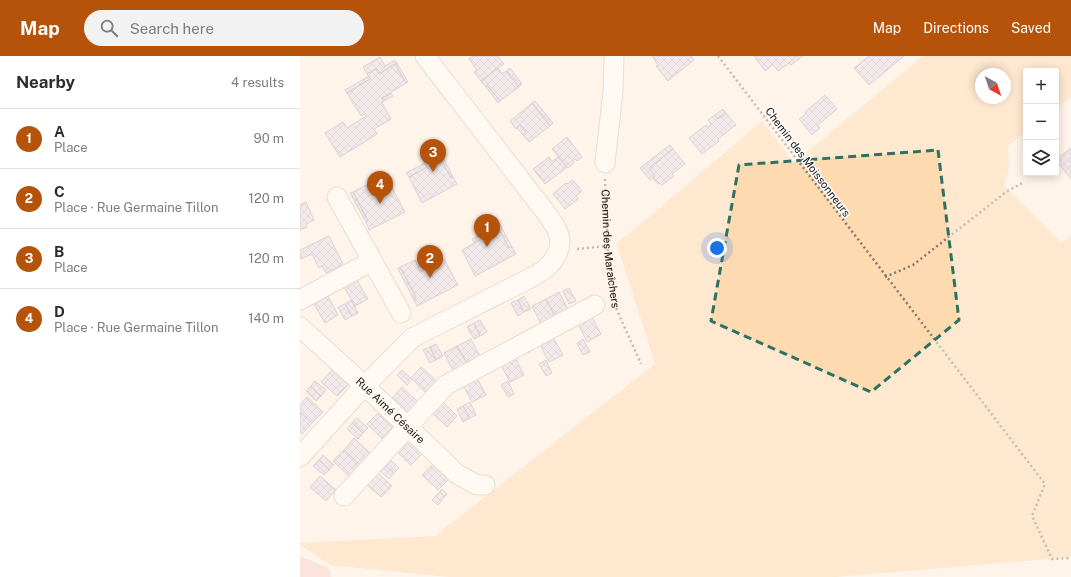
<!DOCTYPE html>
<meta charset="utf-8">
<style>
body{margin:0;font-family:"Public Sans",sans-serif;background:#f2f2f3;color:#2b2b33}
.controls{position:absolute;right:12px;top:12px;display:grid;overflow:hidden;border-radius:4px;box-shadow:0 2px 10px #0003}
.controls button{width:36px;height:36px;display:grid;place-items:center;padding:0;border:0;border-bottom:1px solid #e1e1e2;background:#fff;color:#2b2b33;font:20px sans-serif}
.compass{position:absolute;left:675px;top:12px;width:36px;height:36px;border-radius:50%;background:#fff;box-shadow:0 2px 10px #0003;rotate:140deg}
.you{position:absolute;left:417px;top:192px;width:14px;height:14px;margin:-10px;border:3px solid #fff;border-radius:50%;background:#1a73e8;box-shadow:0 0 0 6px #1a73e833}
.badge{display:grid;place-items:center;width:26px;height:26px;border-radius:50%;background:#b45309;color:#fff;font-size:13px;font-weight:700}
.pin{position:absolute;translate:-50% -33px;filter:drop-shadow(0 1px 2px #0008)}
.pin::after{content:'';position:absolute;top:21px;width:14px;height:12px;background:inherit;clip-path:polygon(0 0,100% 0,50% 100%)}
.list{margin:0;padding:0;list-style:none}
h2{display:flex;justify-content:space-between;align-items:center;height:52px;margin:0;padding:0 16px;font-size:17px}
h2 small{font-size:13px;font-weight:400;color:#7c7c81}
.list li{display:grid;grid-template-columns:26px 1fr auto;gap:12px;align-items:center;box-sizing:border-box;height:60px;padding:0 16px;border-top:1px solid #e1e1e2}
.list b{display:block;font-size:15px;white-space:nowrap}
.list p{margin:0;font-size:13px;white-space:nowrap;color:#7c7c81}
.list em{font-size:13px;font-style:normal;color:#7c7c81}
.icon{flex:none;width:22px;height:22px;fill:none;stroke:currentColor;stroke-width:2;stroke-linecap:round;stroke-linejoin:round}
.map{position:relative;flex:none;width:771px;height:521px;overflow:hidden}
header{display:flex;align-items:center;gap:24px;box-sizing:border-box;height:56px;padding:0 20px;background:#b45309;color:#fff}
header strong{font-size:19px}
nav{display:flex;gap:22px;margin-inline-start:auto;font-size:14px}
.search{width:280px;height:36px;background:#f2f2f3;display:flex;align-items:center;gap:10px;box-sizing:border-box;padding:0 14px;border-radius:22px;color:#7c7c81;font-size:15px}
main{display:flex}
aside{flex:1;background:#fff}
.map>svg:first-child{display:block}
.green{fill:#fedab1;fill-rule:evenodd}
.building{fill:url(#building-cross-hatch);stroke:#b1a9b8}
.lines{fill:none;stroke-linecap:round;stroke-linejoin:round}
.minor-casing{stroke:#cec2b5;stroke-width:21}
.major-casing{stroke:#d6d5d4;stroke-width:24}
.path{stroke:#817a72;stroke-width:2.5;stroke-dasharray:2 3;stroke-linecap:butt}
.minor{stroke:#fff;stroke-width:19}
.major{stroke:#fbd0ce;stroke-width:22}
.marked{fill:none;stroke:#2e7163;stroke-width:3;stroke-dasharray:8 5;stroke-linejoin:round}
.labels{text-anchor:middle;stroke-width:3;stroke-linejoin:round;paint-order:stroke}
.street-label{font-size:11px;fill:#191510;stroke:#fff}
</style>
<header>
<strong>Map</strong>
<div class="search"><svg class="icon" aria-label="search" viewBox="0 0 24 24"><circle cx="10" cy="10" r="6"/><path d="M15 15l6 6"/></svg>Search here</div>
<nav><a>Map</a><a>Directions</a><a>Saved</a></nav>
</header>
<main>
<aside>
<h2>Nearby<small>4 results</small></h2>
<ul class="list">
<li><span class="badge">1</span><div><b>A</b><p>Place</p></div><em>90 m</em></li>
<li><span class="badge">2</span><div><b>C</b><p>Place · Rue Germaine Tillon</p></div><em>120 m</em></li>
<li><span class="badge">3</span><div><b>B</b><p>Place</p></div><em>120 m</em></li>
<li><span class="badge">4</span><div><b>D</b><p>Place · Rue Germaine Tillon</p></div><em>140 m</em></li>
</ul>
</aside>
<div class="map">
<svg width="771" height="521" viewBox="0 0 771 521">
<defs>
<pattern id="building-cross-hatch" width="8" height="8" patternUnits="userSpaceOnUse"><rect width="8" height="8" fill="#e2dbea"/><path d="M0 0l8 8M0 8l8-8" fill="none" stroke="#c1bbc8"/></pattern>
</defs>
<rect width="100%" height="100%" fill="#fef4e9"/>
<!-- green -->
<path class="green" d="M623,0H771V41L756,53V15H726V76L708,90L709,111L704,130L761,187L771,180V501L536,521H149L31,509L0,489V487L135,480L355,308L317,188L462,65L494,107ZM681,18H705V42H681Z"/>
<!-- building -->
<path class="building" d="M173,0H198L204,8L181,25L174,16L177,14L169,3Z
M352,0H391L394,4L368,25L356,10L358,9Z
M454,0H503L491,9L489,7L478,15L473,9L465,15Z
M569,0H604L569,29L554,12Z
M80,1L85,10L95,4L108,26L106,27L95,8L79,18L76,13L67,18L63,11Z
M95,8L106,27L82,42L84,45L82,47L91,63L74,73L77,78L40,101L25,77L43,66L47,72L66,60L64,58L61,60L47,37L70,23L67,18L76,13L79,18Z
M198,12L202,18L206,15L219,31L200,45L188,30L186,31L181,25Z
M210,12L222,28L219,31L206,15Z
M69,20L70,23L47,37L45,34Z
M188,30L200,45L198,47L186,31Z
M91,37L93,40L84,45L82,42Z
M525,39L537,53L517,70L520,72L512,79L499,63L507,57L505,56Z
M235,45L253,67L250,70L232,47Z
M232,47L250,70L229,86L223,79L226,76L220,69L216,73L210,65Z
M423,53L426,57L418,63L415,59Z
M426,57L436,69L418,83L419,85L402,98L389,82L406,69L408,71L411,68L408,64L415,59L418,63Z
M220,69L226,76L223,79L217,72Z
M267,81L282,101L277,105L275,103L273,105L274,107L268,112L252,93Z
M370,89L373,93L349,112L355,120L350,124L340,112Z
M138,91L153,121L151,122L135,92Z
M135,92L151,122L153,121L157,128L122,147L109,121L127,111L121,100Z
M771,92V123L756,104Z
M373,93L385,108L372,118L374,120L362,129L360,127L358,128L353,122L355,120L349,112Z
M249,101L252,106L258,101L267,111L245,128L233,113Z
M125,107L127,111L109,121L106,117Z
M273,124L282,135L276,140L278,143L265,153L253,138L266,127L267,128Z
M89,126L91,130L73,140L70,135Z
M67,129L73,140L91,130L105,156L69,174L66,166L68,165L53,136Z
M53,136L68,165L66,166L50,137Z
M6,146L14,164L6,168L7,171L0,174V149Z
M196,161L212,191L209,192L194,163Z
M194,163L209,192L212,191L216,198L175,220L162,194L186,181L180,170Z
M184,177L186,181L174,187L172,183Z
M29,180L43,208L26,217L22,210L19,212L12,198L1,203L0,194Z
M144,203L158,229L117,250L113,242L116,241L100,211L115,204L120,216Z
M130,205L132,209L120,216L118,211Z
M100,211L116,241L113,242L98,213Z
M57,224L68,243L55,250L44,231Z
M269,232L276,245L269,248L263,235Z
M259,236L269,255L256,262L246,243Z
M28,240L38,259L25,267L14,248Z
M224,240L231,253L224,256L218,244Z
M246,243L256,262L242,270L232,250Z
M51,244L58,257L52,260L45,248Z
M218,244L224,256L218,260L211,247Z
M45,248L52,260L45,264L38,251Z
M291,259L301,278L287,286L277,266Z
M180,264L187,276L180,280L174,267Z
M174,267L180,280L174,283L167,271Z
M252,279L263,299L249,306L239,287Z
M171,283L181,302L168,309L157,290Z
M283,283L290,296L283,299L277,287Z
M136,288L143,300L136,304L130,291Z
M157,290L168,309L154,316L144,297Z
M130,291L136,304L130,307L123,294Z
M214,300L224,319L210,326L200,307Z
M246,304L252,317L246,320L239,308Z
M121,311L137,325L126,337L111,322Z
M32,314L48,329L37,340L21,326Z
M102,314L112,323L107,329L97,319Z
M176,320L186,339L172,346L162,327Z
M15,325L26,334L21,340L11,330Z
M208,325L214,338L208,341L201,329Z
M11,330L21,340L16,345L6,335Z
M102,331L118,346L107,357L91,343Z
M7,341L23,356L12,367L0,356V349Z
M142,345L157,360L147,371L131,356Z
M170,346L176,359L170,362L163,350Z
M163,350L170,362L163,366L157,353Z
M0,356L12,367L2,378L0,376Z
M78,357L94,372L83,383L67,368Z
M57,362L68,372L63,377L52,367Z
M52,367L63,377L58,383L47,373Z
M54,382L70,397L60,409L44,394Z
M106,383L122,398L111,409L95,394Z
M44,394L60,409L49,420L33,405Z
M23,399L34,409L29,414L19,404Z
M88,402L99,412L94,417L83,407Z
M19,404L29,414L24,419L13,410Z
M83,407L94,417L89,423L78,413Z
M133,408L149,423L138,434L122,419Z
M76,415L92,430L81,441L65,427Z
M20,420L36,434L26,445L10,431Z
M142,433L147,438L138,449L132,444Z"/>
<g class="lines">
<!-- minor casing -->
<g class="minor-casing">
<g id="minor">
<path d="M305,107L313,35L314,0"/>
<path d="M37,141L101,257"/>
<path d="M0,244L72,205"/>
<path id="s2" d="M0,271L65,330L157,418L177,429H185"/>
<path d="M0,401L55,340L112,282L236,219C252,210 266,193 257,174C255,169 250,163 247,158L125,0"/>
<path d="M44,440L146,329L295,249"/>
</g>
</g>
<!-- major casing -->
<g class="major-casing">
<path id="major" d="M0,513L19,521"/>
</g>
<!-- path -->
<g class="path">
<path d="M418,0L745,428L732,460L752,503L771,502"/>
<path id="s1" d="M305,123L308,196L316,252L341,308"/>
<path d="M277,193L307,190"/>
<path d="M585,221L613,209L706,136L724,126"/>
</g>
<!-- minor -->
<use href="#minor" class="minor"/>
<!-- major -->
<use href="#major" class="major"/>
</g>
<!-- marked area -->
<path d="M0 0H771V521H0ZM638,94L659,264L571,336L411,265L439,109Z" fill="#fef4e9" fill-opacity=".55" fill-rule="evenodd"/>
<path class="marked" d="M638,94L659,264L571,336L411,265L439,109Z"/>
<g class="labels">
<!-- street labels -->
<g class="street-label">
<text transform="translate(508 106) rotate(53)" y="4">Chemin des Moissonneurs</text>
<text dy="4" stroke="none"><textPath href="#s1" startOffset="70">Chemin des Maraîchers</textPath></text>
<text dy="4" stroke="none"><textPath href="#s2" startOffset="123">Rue Aimé Césaire</textPath></text>
</g>
</g>
</svg>
<div class="controls">
<button>+</button>
<button>−</button>
<button><svg class="icon" aria-label="layers" viewBox="0 0 24 24"><path d="M12 4l9 5-9 5-9-5zM3 14l9 5 9-5"/></svg></button>
</div>
<svg class="compass" viewBox="-18 -18 36 36"><path d="M0-13l5 13h-10z" fill="#e53935"/><path d="M0 13l5-13h-10z" fill="#7c7c81"/></svg>
<div class="you"></div>
<div class="pin badge" style="left:187px;top:191px">1</div>
<div class="pin badge" style="left:130px;top:222px">2</div>
<div class="pin badge" style="left:133px;top:116px">3</div>
<div class="pin badge" style="left:80px;top:148px">4</div>
</div>
</main>
